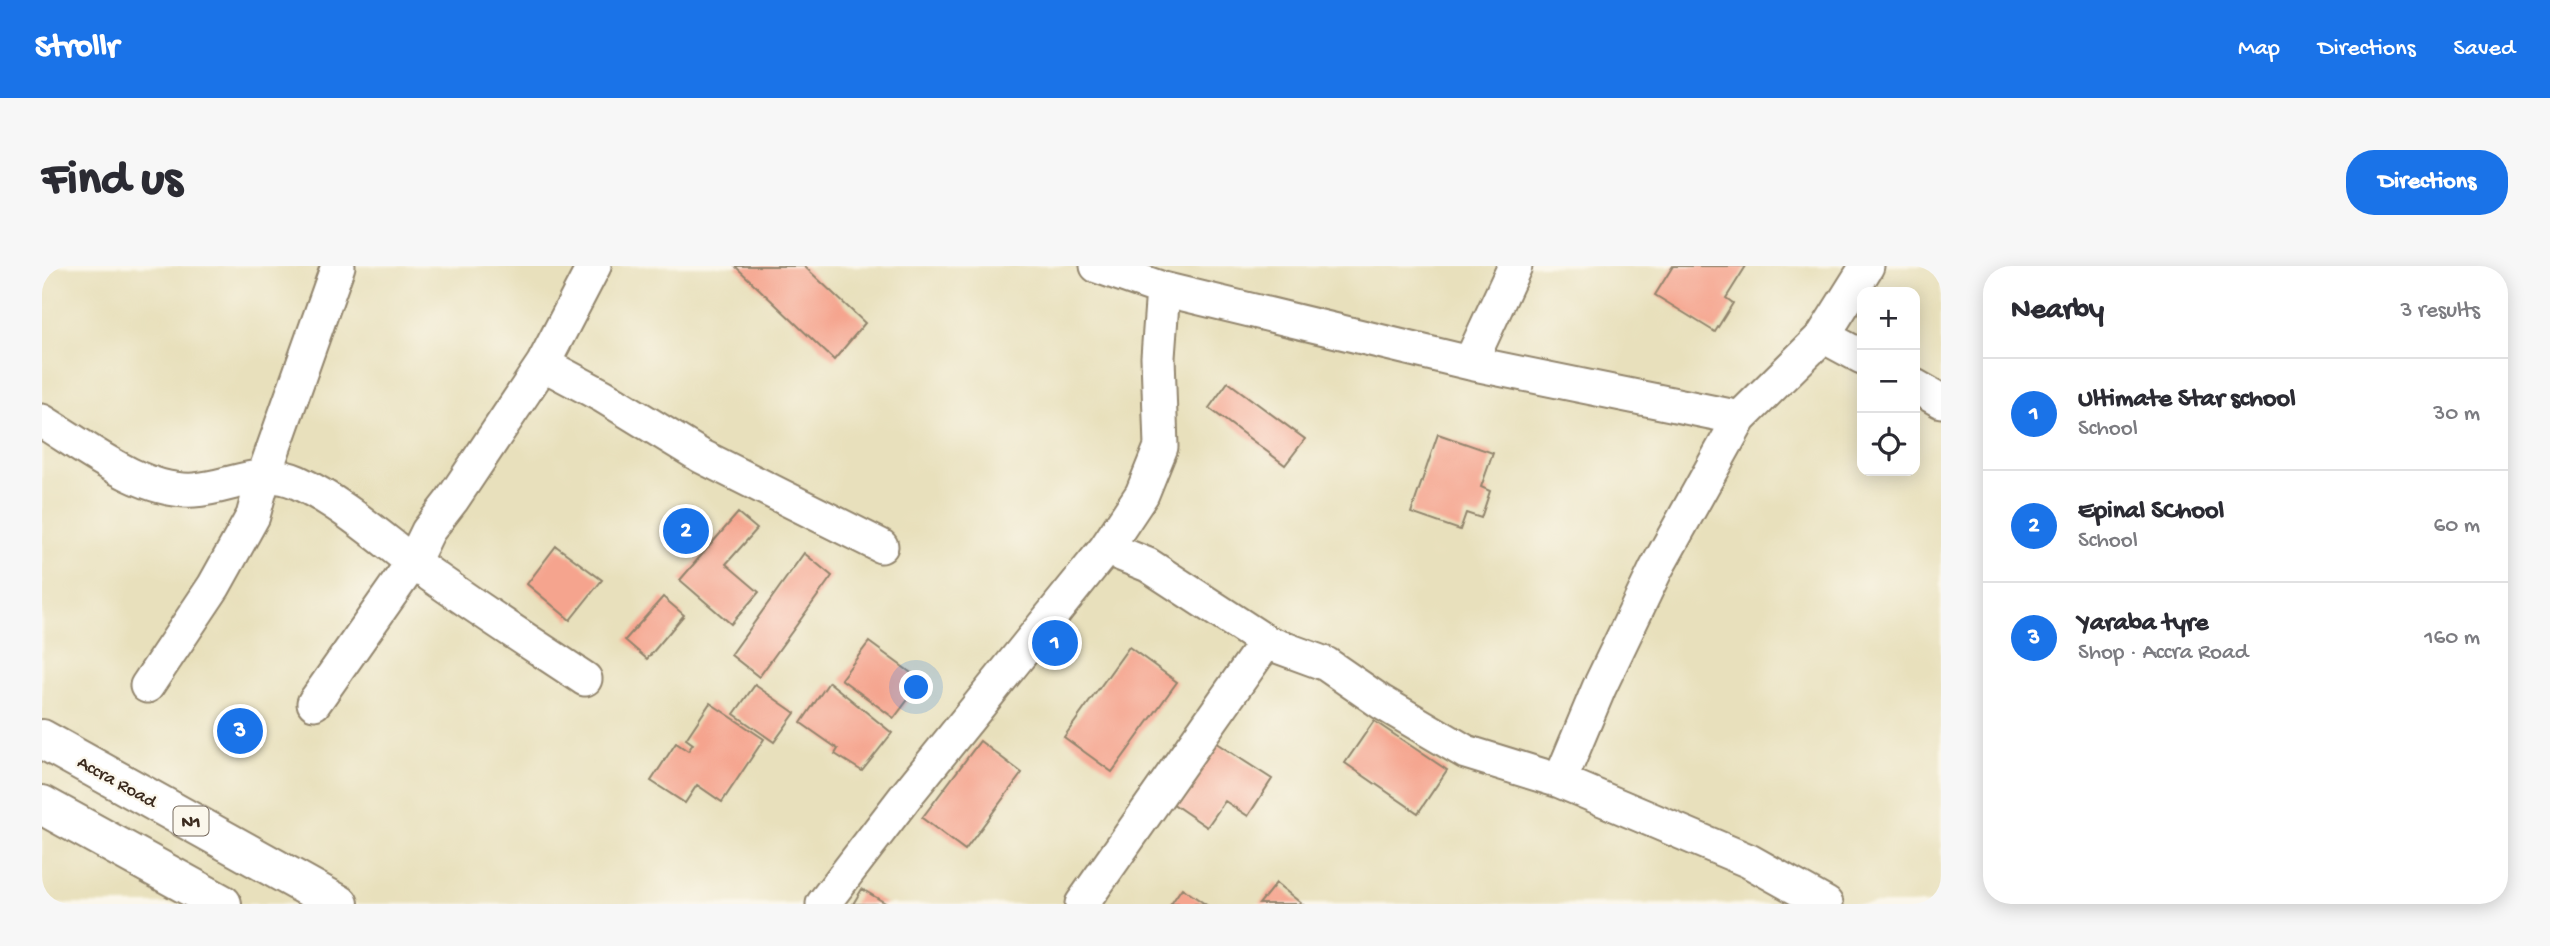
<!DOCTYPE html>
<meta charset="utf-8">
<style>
body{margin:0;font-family:"Gochi Hand",sans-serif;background:#f7f7f7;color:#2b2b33}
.controls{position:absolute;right:21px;top:21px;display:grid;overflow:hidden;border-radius:14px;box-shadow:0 4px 18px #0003}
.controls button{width:63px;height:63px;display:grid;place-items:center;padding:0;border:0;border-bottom:2px solid #e1e1e2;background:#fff;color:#2b2b33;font:35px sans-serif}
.you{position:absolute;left:875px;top:422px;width:24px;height:24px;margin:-18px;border:5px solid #fff;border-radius:50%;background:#1a73e8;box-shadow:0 0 0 10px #1a73e833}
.badge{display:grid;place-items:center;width:46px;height:46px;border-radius:50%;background:#1a73e8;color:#fff;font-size:23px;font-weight:700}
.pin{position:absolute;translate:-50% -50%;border:4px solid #fff;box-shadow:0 2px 7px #0006}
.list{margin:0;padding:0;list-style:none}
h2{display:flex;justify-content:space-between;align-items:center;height:91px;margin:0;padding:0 28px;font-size:30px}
h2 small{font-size:23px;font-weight:400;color:#7c7c81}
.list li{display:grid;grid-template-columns:46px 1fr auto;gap:21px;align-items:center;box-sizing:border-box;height:112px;padding:0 28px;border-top:2px solid #e1e1e2}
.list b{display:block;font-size:26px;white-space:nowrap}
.list p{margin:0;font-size:23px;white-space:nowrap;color:#7c7c81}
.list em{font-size:23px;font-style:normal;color:#7c7c81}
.icon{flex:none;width:38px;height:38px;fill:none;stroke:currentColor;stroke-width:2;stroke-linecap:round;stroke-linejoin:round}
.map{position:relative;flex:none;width:1899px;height:638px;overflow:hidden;border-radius:28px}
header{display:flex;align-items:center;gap:42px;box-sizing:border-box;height:98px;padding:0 35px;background:#1a73e8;color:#fff}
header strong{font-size:33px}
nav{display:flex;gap:38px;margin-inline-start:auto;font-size:24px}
.intro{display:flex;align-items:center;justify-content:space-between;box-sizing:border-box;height:168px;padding:0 42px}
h1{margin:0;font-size:49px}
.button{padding:18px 32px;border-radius:28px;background:#1a73e8;color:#fff;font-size:24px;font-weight:700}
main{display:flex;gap:42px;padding:0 42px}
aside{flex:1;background:#fff;border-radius:28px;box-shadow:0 4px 18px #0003}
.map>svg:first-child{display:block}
.building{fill:#f5a48e}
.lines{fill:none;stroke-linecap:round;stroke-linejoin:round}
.minor-casing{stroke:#92856d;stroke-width:37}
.highway-casing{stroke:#92856d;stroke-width:42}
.minor{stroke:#fff;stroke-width:33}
.highway{stroke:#fff;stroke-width:38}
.labels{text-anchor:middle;stroke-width:5;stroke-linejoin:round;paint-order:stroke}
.shield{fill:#fbf7ec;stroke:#75685c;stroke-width:2}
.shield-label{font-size:18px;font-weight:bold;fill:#3b2a1e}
.street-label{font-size:19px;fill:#3b2a1e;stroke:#fbf7ec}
</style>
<header>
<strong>Strollr</strong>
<nav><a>Map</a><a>Directions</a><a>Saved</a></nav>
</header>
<div class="intro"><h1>Find us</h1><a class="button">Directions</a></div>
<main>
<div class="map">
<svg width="1899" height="638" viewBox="0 0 1899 638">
<rect width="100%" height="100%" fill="#fbf7ec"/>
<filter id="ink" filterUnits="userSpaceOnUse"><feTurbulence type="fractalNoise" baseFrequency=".0143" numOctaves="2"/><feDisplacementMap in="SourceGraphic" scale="14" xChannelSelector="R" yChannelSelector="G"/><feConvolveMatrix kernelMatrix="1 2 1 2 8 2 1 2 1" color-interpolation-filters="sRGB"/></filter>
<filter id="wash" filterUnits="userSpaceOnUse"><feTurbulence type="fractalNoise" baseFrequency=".00686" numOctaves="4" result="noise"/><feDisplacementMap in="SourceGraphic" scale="28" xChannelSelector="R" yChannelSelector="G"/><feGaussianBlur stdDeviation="1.57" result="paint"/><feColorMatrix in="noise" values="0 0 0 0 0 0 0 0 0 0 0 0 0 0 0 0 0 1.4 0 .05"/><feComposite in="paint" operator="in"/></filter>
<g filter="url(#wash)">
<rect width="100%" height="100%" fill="#e8e0bc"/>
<g id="blocks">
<!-- building -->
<path class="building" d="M693,0H762L823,57L792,94Z
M1631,0H1704L1684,32L1691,37L1673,66L1613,29Z
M1186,116L1263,173L1243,199L1167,142Z
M1396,168L1451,187L1439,221L1448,225L1439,252L1424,247L1418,264L1369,247Z
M696,247L715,263L684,298L717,326L689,358L638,314Z
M514,280L560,314L528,354L485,318Z
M762,287L790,310L717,411L689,389Z
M621,331L642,349L605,393L583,374Z
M827,376L880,415L852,452L799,413Z
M1087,381L1135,416L1070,506L1022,471Z
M787,416L850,467L820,505L793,488L796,483L759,457Z
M713,419L753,447L732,476L692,448Z
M668,437L722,473L680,536L655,519L643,537L609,515L634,477L646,485L651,478L644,473Z
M1332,455L1405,504L1376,547L1303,497Z
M1168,473L1230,513L1206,550L1183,535L1165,561L1127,535Z
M938,475L980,507L923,584L880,552Z
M1234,617L1260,638H1217Z
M1140,622L1163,638H1129Z
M820,623L845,638H811Z"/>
</g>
</g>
<g filter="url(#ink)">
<use href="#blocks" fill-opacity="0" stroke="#92856d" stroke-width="2"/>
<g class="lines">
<!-- minor casing -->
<g class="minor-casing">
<path id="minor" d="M1055,0L1121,23L1428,97L1698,152
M1781,70L1820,91
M1428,97L1473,0
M501,98L561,130L659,190L839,280
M1873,120L1899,135
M0,155C43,181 99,227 152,224C188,222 219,200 255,216C298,236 335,269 372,297C428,338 486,375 543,413
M1064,282L1106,299L1224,376L1284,398L1339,436L1424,486L1518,515L1707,595L1784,638
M105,420L172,320L211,250L222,209L296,0
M272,437L371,296L386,265L410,234L501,98L552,0
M1518,515L1557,422L1614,303L1698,152L1781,70L1825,0
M781,638L867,526L1064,282L1100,228L1119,181L1116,91L1121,23
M1040,638L1224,376"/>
</g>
<!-- highway casing -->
<g class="highway-casing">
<path id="highway" d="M0,473L297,638
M0,539L180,638"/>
</g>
<!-- minor -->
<use href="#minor" class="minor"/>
<!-- highway -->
<use href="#highway" class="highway"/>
</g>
</g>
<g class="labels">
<!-- shield labels -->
<rect class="shield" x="131.5" y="540.5" width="35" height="29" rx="5"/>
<g class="shield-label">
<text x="149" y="561">N1</text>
</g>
<!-- street labels -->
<g class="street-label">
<text transform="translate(76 514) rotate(29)" y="7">Accra Road</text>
</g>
</g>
</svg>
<div class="controls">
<button>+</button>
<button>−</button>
<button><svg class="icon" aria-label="locate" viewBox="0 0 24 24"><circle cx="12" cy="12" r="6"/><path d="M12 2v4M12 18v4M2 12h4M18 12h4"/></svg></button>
</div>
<div class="you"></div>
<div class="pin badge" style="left:1013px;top:377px">1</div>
<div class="pin badge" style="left:644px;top:265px">2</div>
<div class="pin badge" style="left:198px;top:465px">3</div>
</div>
<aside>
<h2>Nearby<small>3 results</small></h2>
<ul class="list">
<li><span class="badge">1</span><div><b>Ultimate Star school</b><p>School</p></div><em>30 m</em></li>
<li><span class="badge">2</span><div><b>Epinal SChool</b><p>School</p></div><em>60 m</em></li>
<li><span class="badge">3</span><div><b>Yaraba tyre</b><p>Shop · Accra Road</p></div><em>160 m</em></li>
</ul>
</aside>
</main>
